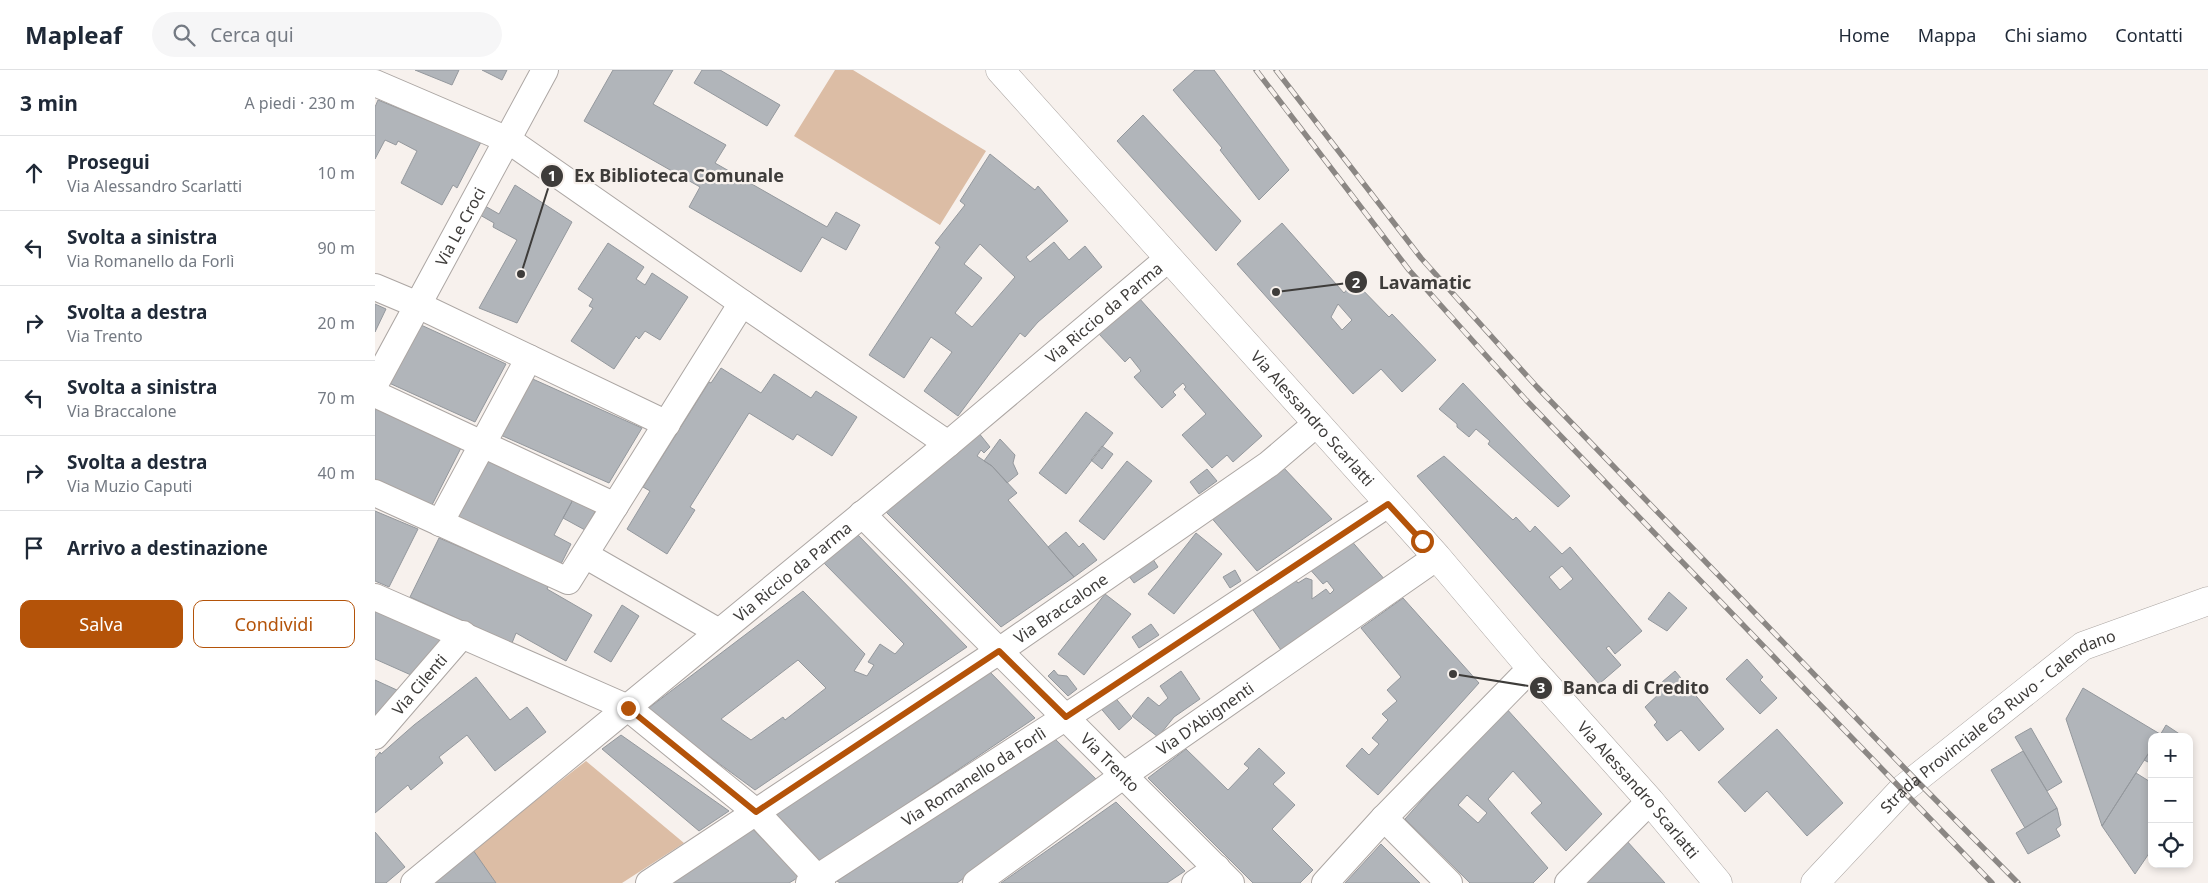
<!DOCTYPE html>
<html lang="it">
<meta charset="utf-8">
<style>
body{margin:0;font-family:"Noto Sans",sans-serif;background:#f6f6f7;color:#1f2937}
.controls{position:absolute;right:15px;bottom:15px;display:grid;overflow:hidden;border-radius:10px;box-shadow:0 2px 8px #0003}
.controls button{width:45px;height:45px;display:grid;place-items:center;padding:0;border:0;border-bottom:1px solid #e0e1e3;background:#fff;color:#1f2937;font:25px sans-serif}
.stop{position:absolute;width:15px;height:15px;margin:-11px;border:4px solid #b45309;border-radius:50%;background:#fff}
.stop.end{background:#b45309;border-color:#fff;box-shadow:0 1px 5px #0008}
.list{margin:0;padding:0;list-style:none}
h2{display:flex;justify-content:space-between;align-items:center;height:65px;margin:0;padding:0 20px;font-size:21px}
h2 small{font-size:16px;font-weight:400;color:#747a83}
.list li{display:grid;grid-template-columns:32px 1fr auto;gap:15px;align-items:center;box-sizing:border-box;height:75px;padding:0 20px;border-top:1px solid #e0e1e3}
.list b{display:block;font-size:19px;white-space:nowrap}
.list p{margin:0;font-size:16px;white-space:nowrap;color:#747a83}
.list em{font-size:16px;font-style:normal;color:#747a83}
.actions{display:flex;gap:10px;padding:15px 20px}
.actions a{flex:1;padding:11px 0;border:1px solid #b45309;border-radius:10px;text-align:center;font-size:18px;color:#b45309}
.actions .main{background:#b45309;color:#fff}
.icon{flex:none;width:28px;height:28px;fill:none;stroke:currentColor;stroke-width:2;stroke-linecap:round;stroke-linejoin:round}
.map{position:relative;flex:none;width:1833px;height:813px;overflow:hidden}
header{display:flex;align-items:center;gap:30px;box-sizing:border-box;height:70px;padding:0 25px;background:#fff;border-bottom:1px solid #e0e1e3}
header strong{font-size:24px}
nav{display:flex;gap:28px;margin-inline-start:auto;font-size:18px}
.search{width:350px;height:45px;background:#f6f6f7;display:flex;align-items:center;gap:12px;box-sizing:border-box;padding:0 18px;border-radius:28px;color:#747a83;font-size:19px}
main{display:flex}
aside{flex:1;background:#fff}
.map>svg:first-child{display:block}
.green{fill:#dcbda5}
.building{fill:#b1b5ba;stroke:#94989d;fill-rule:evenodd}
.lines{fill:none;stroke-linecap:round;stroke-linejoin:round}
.street-casing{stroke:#aca6a3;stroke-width:28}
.primary-casing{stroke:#aca6a3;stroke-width:29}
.street{stroke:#fff;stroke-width:26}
.primary{stroke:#fff;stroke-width:28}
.rail-casing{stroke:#8b8784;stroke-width:5.5}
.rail{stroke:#f7f1ed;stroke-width:4;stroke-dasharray:11;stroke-linecap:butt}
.route{stroke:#b45309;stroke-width:6}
.labels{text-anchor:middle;stroke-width:4.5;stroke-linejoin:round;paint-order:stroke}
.street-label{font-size:16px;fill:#3e3c3a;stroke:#f7f1ed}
.leader{fill:none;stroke:#3e3c3a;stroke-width:2}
.callout-dot{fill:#3e3c3a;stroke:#f7f1ed;stroke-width:2}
.mark-label{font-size:15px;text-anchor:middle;font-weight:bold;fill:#fff}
.callout-label{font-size:18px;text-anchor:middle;font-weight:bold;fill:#3e3c3a;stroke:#f7f1ed;stroke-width:4.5;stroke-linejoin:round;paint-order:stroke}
</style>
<header>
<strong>Mapleaf</strong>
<div class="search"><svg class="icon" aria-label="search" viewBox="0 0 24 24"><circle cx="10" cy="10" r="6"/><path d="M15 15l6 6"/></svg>Cerca qui</div>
<nav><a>Home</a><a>Mappa</a><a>Chi siamo</a><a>Contatti</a></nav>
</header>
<main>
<aside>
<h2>3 min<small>A piedi · 230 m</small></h2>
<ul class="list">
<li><svg class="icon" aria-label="ahead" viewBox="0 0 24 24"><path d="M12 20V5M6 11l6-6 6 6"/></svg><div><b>Prosegui</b><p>Via Alessandro Scarlatti</p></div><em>10 m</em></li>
<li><svg class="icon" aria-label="left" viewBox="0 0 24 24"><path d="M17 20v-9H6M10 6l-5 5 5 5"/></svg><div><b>Svolta a sinistra</b><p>Via Romanello da Forlì</p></div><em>90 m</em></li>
<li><svg class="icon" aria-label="right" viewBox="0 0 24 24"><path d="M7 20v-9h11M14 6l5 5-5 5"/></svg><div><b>Svolta a destra</b><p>Via Trento</p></div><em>20 m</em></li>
<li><svg class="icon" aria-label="left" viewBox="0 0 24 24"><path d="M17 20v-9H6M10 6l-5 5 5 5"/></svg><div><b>Svolta a sinistra</b><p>Via Braccalone</p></div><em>70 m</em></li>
<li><svg class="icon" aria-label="right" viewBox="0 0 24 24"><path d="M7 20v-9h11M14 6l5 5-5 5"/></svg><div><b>Svolta a destra</b><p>Via Muzio Caputi</p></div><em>40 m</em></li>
<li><svg class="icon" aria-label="arrive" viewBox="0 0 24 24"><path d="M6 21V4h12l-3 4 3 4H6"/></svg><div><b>Arrivo a destinazione</b></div></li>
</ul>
<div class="actions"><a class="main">Salva</a><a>Condividi</a></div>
</aside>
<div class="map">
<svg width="1833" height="813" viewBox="0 0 1833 813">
<rect width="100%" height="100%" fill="#f7f1ed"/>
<!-- green -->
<path class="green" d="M460,0H478L611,81L565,155L419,66Z
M211,691L309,773L247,813H120L96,781Z"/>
<!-- building -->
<path class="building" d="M40,0H84L77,15Z
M107,0H132L127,10Z
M238,0H298L278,34L351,75L340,93L452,157L461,142L485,155L471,180L447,167L426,202L314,137L325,117L209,51Z
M327,0H345L405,35L392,56L319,13Z
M820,0H839L914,100L884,130L845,80L847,78L798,20Z
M3,30L106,72L82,118L78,115L67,135L26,113L42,81L23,71L21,75L10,70L0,89V37Z
M768,45L866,151L841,181L742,71Z
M615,84L660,120L663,116L693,151L651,187L655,192L679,172L694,190L710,176L727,197L663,252L650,267L645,263L583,346L549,321L577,282L556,267L529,308L494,285L565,177L560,173L590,135L585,131ZM605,174L640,207L597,257L580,243L607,208L589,194Z
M140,115L197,152L142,253L104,238L142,170L118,157L119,153L105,145L110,136L124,144Z
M907,153L969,223L979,211L1014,247L1017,244L1061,290L1027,322L1006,299L978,324L862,194ZM963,234L977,250L967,260L956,247Z
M233,173L269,197L261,209L270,215L277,203L313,227L285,270L270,261L264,269L261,266L239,299L196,271L218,238L214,236L218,229L203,219Z
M764,228L887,366L858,392L852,385L837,398L807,365L831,344L809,319L811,317L808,313L798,322L801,325L787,338L759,307L766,301L755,287L750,292L724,264Z
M0,234L11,239L0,262Z
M46,255L131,294L100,352L14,313Z
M346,298L386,323L399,304L436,328L441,321L482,347L457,386L422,364L418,370L374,343L315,437L320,440L292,484L252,459L275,421L268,417L334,312L336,313Z
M151,306L267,358L234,413L121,363Z
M1088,313L1195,426L1183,437L1113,374L1115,371L1101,359L1094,367L1082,357V354L1064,339Z
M0,337L88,374L57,435L0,409Z
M711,342L738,363L691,424L664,403Z
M603,362L615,377L609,383L606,380L602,386L617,396L642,423L633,430L699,507L626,557L507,438Z
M625,369L640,385L638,393L643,404L632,413L617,396L609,391Z
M727,376L738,384L727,399L716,390Z
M108,385L200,426L179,465L196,474L186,494L78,445Z
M1069,386L1138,450L1141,447L1155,462L1160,456L1187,484L1195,477L1267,561L1240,584L1234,576L1231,578L1246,595L1224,614L1042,406ZM1187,496L1198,509L1185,520L1174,507Z
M752,391L777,411L729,470L704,451Z
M908,397L957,449L882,501L834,445Z
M832,399L842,411L824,424L815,412Z
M200,426L222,438L210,460L188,448Z
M0,441L43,459L14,517L0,511Z
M691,462L704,477L708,473L722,490L699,507L673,477Z
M481,463L592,577L380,720L271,640L428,521L490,584L479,601L492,606L499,595L493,592L505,574L520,584L529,574L447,491ZM423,590L451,618L410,650L408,647L376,670L346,649Z
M821,463L847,484L799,544L773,524Z
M64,468L174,515L172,519L217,545L191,591L141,563L137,573L35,527Z
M974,468L1011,511L908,583L876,537L919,508L923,513L931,508L937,510V529L951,519L955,524L959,520L952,511L948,514L932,496Z
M776,486L783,497L759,513L751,502Z
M860,500L866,511L855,518L848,507Z
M1294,522L1312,538L1292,561L1273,549Z
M730,524L756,544L709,605L683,584Z
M1028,528L1104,613L1003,725L971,696L987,678L994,685L1004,674L997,668L1013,650L1007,644L1022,631L1012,620L1026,607L986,558Z
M247,535L264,546L236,592L219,582Z
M0,541L67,570L36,605L0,589Z
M776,554L784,565L764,578L757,567Z
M1372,589L1388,607L1385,610L1402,628L1385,644L1351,609Z
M612,599L660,648L444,793L396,741Z
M679,600L683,605L692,606L702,619L693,626L673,606Z
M806,601L825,629L799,647L783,667L757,646L773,627L784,636L793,628L785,616Z
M1300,601L1349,659L1324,681L1306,660L1292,671L1279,655L1282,652L1270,637L1285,623L1280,618Z
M101,607L135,650L152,637L171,662L120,701L92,665L64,687L68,693L36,720L33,715L0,743V688L5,682L6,684L39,655Z
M0,610L24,621L0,649Z
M1708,618L1785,664L1784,667H1777V678L1727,756L1691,649Z
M738,625L757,648L744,660L723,635Z
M1130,637L1227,744L1191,781L1156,743L1167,733L1138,701L1113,729L1173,798L1158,813H1095L1030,749ZM1092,725L1112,743L1103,753L1083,735Z
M1791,655L1809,667H1784Z
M1656,658L1687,712L1672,721L1640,667Z
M1402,659L1468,733L1432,766L1392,721L1370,742L1343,712Z
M246,665L354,741L324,761L227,679Z
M678,667L724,712L582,813H465L462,811Z
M884,678L910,703L898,714L920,735L897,759L938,800L925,813H878L773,708L811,679L853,720L874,698L869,694Z
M1777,678V694L1769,690Z
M1648,681L1682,738L1650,758L1616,700Z
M1761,703L1777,713V779L1760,804L1727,756Z
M741,732L810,801L792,813H626Z
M1682,738L1686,755L1681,759L1685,766L1653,784L1641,763Z
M375,756L424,807L414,813H289Z
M0,762L30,797L11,813H0Z
M1251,770L1290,813H1207Z
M1006,774L1045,813H970Z
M98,780L121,813H56Z"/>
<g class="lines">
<!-- street casing -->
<g class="street-casing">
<g id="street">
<path d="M0,13L133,70L367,233L573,374"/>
<path d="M0,217L43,235L292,354"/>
<path id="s1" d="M0,314L170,0"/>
<path d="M0,324L240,436"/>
<path d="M0,423L193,511L367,233"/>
<path id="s2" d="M487,444L856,813"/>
<path d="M65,453L154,288"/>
<path d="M210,485L344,562"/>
<path d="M0,527L253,638L381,742L447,813"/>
<path id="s3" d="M0,666L88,564"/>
<path d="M1009,748L1074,813"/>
<path id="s4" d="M39,813L573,374L794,188"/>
<path id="s5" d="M274,813L624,581L894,394L941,354"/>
<path id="s6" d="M434,813L691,647L1013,434"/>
<path id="s7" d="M601,813L749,705L1062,487"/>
<path d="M820,813L842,798"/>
<path d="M950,813L1009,748L1156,598"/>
<path d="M1193,813L1275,731"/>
</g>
</g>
<!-- primary casing -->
<g class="primary-casing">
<g id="primary">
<path id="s8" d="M625,0L1062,487L1156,598L1275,731L1343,813"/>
<path id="s9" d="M1440,813L1528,719L1708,576L1833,531"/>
</g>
</g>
<!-- street -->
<use href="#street" class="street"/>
<!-- primary -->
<use href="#primary" class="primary"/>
<!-- rail casing -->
<g class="rail-casing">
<path id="rail" d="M881,0L1034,200L1151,330L1617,813
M901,0L1046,188L1162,317L1541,710L1643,813"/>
</g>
<!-- rail -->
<use href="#rail" class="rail"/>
</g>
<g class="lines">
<!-- route -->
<path class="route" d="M253,638L381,742L624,581L691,647L1013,434L1047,471"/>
</g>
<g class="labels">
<!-- street labels -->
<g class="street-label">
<text dy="6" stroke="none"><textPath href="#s1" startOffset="179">Via Le Croci</textPath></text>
<text dy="6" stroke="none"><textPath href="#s4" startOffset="895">Via Riccio da Parma</textPath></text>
<text dy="6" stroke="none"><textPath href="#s8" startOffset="468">Via Alessandro Scarlatti</textPath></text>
<text dy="6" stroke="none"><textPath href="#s4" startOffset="490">Via Riccio da Parma</textPath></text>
<text dy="6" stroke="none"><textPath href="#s5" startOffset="495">Via Braccalone</textPath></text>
<text dy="6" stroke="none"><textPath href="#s3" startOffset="68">Via Cilenti</textPath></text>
<text dy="6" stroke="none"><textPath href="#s7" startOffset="282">Via D'Abignenti</textPath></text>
<text dy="6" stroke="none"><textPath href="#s9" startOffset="246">Strada Provinciale 63 Ruvo - Calendano</textPath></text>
<text dy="6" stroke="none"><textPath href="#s2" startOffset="351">Via Trento</textPath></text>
<text dy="6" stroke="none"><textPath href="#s6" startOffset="196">Via Romanello da Forlì</textPath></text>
<text dy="6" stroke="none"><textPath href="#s8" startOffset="962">Via Alessandro Scarlatti</textPath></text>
</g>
</g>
<!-- callouts -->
<path class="leader" d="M146 204L177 106M901 222L981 212M1078 604L1166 618"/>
<g class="callout-dot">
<circle cx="146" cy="204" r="5"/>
<circle cx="901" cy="222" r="5"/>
<circle cx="1078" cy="604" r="5"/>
<circle cx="177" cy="106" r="12"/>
<circle cx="981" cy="212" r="12"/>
<circle cx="1166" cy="618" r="12"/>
</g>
<g class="mark-label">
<text x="177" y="111">1</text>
<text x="981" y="218">2</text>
<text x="1166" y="623">3</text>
</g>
<g class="callout-label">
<text x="304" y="112">Ex Biblioteca Comunale</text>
<text x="1050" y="219">Lavamatic</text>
<text x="1261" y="624">Banca di Credito</text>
</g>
</svg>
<div class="controls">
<button>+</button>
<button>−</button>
<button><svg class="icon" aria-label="locate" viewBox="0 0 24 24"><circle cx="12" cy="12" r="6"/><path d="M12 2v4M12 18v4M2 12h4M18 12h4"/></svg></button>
</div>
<div class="stop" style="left:1047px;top:471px"></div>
<div class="stop end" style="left:253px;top:638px"></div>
</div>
</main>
